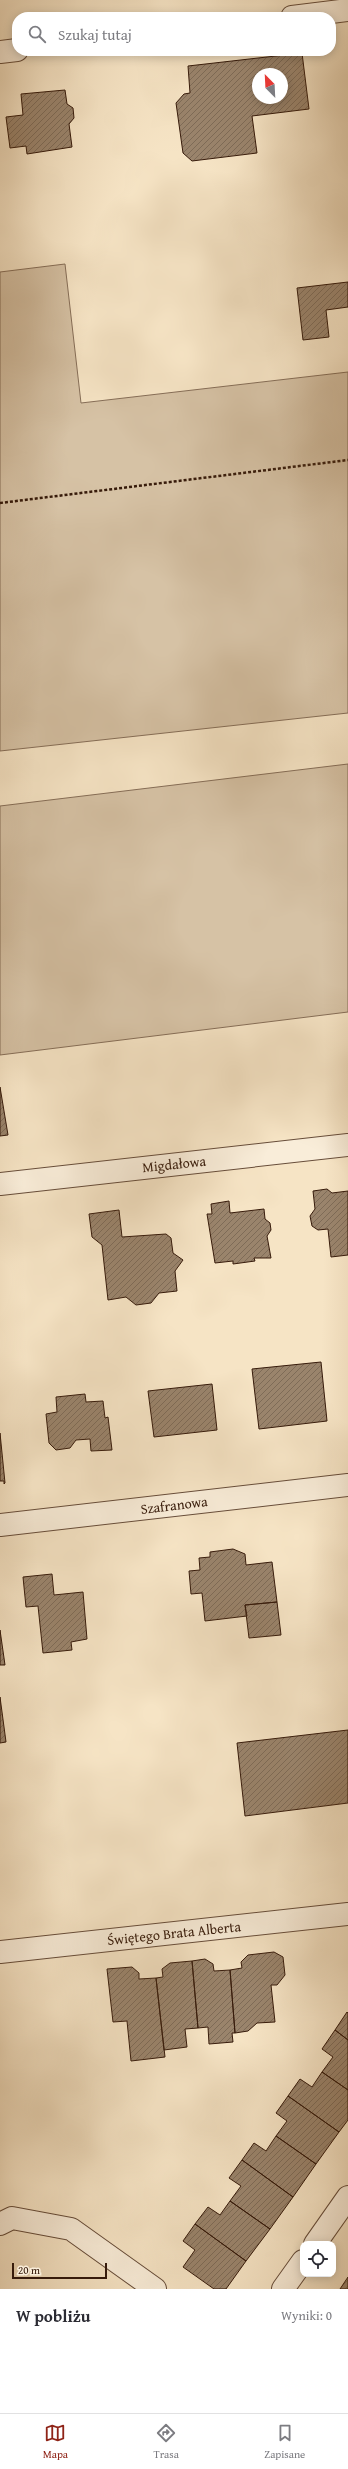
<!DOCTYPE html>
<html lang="pl">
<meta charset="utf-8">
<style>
body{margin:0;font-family:"Gentium Book Plus",serif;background:#f7f7f7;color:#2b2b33}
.controls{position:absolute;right:12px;bottom:12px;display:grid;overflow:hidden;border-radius:8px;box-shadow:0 2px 10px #0003}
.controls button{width:36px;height:36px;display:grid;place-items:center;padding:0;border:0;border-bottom:1px solid #e1e1e2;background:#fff;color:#2b2b33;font:20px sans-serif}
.compass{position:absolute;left:252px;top:68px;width:36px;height:36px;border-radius:50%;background:#fff;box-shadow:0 2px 10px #0003;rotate:336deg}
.scale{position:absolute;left:12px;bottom:10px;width:95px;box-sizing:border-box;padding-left:4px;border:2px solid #371b0b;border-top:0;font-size:11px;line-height:14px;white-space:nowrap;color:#371b0b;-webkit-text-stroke:3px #f9edd9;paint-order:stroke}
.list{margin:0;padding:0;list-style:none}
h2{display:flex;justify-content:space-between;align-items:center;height:52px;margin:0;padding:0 16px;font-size:17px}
h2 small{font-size:13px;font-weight:400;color:#7c7c81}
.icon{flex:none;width:22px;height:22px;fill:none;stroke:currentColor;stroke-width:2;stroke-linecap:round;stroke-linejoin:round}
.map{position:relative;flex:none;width:348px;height:2289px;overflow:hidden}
.search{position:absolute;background:#fff;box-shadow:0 2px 10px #0003;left:12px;right:12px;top:12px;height:44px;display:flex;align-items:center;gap:10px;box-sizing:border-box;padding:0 14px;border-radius:16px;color:#7c7c81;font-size:15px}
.sheet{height:124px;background:#fff}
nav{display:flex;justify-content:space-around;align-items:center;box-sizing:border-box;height:56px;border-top:1px solid #e1e1e2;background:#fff;font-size:11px;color:#7c7c81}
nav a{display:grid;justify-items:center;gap:2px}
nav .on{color:#8f2418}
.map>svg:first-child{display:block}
.green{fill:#d6c2a5;stroke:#866e58}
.building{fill:url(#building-hatch);stroke:#371b0b;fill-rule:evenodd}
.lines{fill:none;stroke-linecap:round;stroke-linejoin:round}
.minor-casing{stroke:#674d3a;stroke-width:24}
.path{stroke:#371b0b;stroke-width:2.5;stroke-dasharray:3 2;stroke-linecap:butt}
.minor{stroke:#f9edd9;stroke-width:22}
.labels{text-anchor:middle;stroke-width:4;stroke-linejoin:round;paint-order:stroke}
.street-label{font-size:14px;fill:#371b0b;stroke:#f9edd9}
</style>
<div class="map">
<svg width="348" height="2289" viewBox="0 0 348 2289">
<defs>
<pattern id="building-hatch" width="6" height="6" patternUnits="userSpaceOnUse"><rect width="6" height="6" fill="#9a846c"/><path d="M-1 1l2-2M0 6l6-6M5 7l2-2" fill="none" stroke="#7e6b57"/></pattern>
</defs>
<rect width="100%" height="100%" fill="#f6e4c5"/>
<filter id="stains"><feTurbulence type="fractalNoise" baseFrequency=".005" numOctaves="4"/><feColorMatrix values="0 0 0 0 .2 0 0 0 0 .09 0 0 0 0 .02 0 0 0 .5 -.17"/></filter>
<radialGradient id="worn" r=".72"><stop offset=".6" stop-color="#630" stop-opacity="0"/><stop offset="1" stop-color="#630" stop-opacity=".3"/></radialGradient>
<!-- green -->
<path class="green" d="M65,264L81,403L348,372V713L0,751V272Z
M348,764V1012L0,1055V806Z"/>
<!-- building -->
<path class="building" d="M302,53L309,109L252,116L257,153L192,161L183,153L176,103L184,94L190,93L188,66ZM258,74H282V98H258Z
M65,90L67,104L73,108L74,118L69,124L72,147L27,154L26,146L10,148L6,117L23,115L21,94Z
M348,282V307L326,310L329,337L303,340L297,288Z
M0,1087L8,1135L0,1136Z
M327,1189L332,1193L348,1191V1255L331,1257L328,1229L318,1230L312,1226L310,1216L315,1209L313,1191Z
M229,1201L230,1213L264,1209L265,1219L270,1223L271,1230L267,1236L271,1258H254L255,1261L233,1264V1261L215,1263L207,1214H212L211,1204Z
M119,1210L122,1237L166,1234L171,1238L173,1253L183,1260L175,1271L177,1291L159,1293L151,1303L136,1305L126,1297L108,1300L102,1245L92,1237L89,1214Z
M321,1362L327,1421L259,1429L252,1369Z
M212,1384L217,1430L154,1437L148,1391Z
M85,1394L86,1402L103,1401L105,1418L108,1417L112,1450L91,1451L90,1439L76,1440L70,1448L56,1450L49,1443L46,1414L57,1412L56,1397Z
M0,1433L5,1483L4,1484V1481H0Z
M233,1549L245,1554L246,1565L272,1562L277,1602L245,1605L247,1616L205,1621L202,1593L191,1594L189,1571L200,1570L199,1558L210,1557V1552Z
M52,1574L54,1595L83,1592L87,1639L71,1642L72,1650L43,1653L38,1606L26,1607L23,1577Z
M277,1602L281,1635L249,1638L245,1605Z
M0,1630L5,1665H0Z
M0,1697L6,1742L0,1743Z
M348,1730V1803L245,1816L237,1743Z
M274,1952L283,1957L285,1975L277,1985H271L275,2022L257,2023L248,2031L235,2033L230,1970L242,1968L241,1962L248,1955Z
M205,1959L213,1964L214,1971L230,1970L235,2033H232L233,2042L209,2044L208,2027L198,2028L192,1961Z
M192,1961L198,2028L185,2029L187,2047L164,2050L156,1978L163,1977L162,1969L170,1963Z
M132,1967L139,1973V1979L156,1978L165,2057L131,2061L127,2021L113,2022L107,1969Z
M347,2012L348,2013V2040L335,2030Z
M335,2030L348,2040V2090L322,2072L333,2057L322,2049Z
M322,2072L348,2090V2120L339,2132L288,2096L300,2079L312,2087Z
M288,2096L339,2132L316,2164L276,2136L287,2121L276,2113Z
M276,2136L316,2164L293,2197L242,2160L254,2143L266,2151Z
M242,2160L293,2197L270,2229L230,2201L241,2186L229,2178Z
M230,2201L270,2229L246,2261L195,2224L208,2207L220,2215Z
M195,2224L246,2261L226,2289H214L183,2267L195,2250L183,2241Z
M348,2277V2289H340Z"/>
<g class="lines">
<!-- minor casing -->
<g class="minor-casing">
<path id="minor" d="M292,17L348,10
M0,52L17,50
M0,1184L348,1145
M0,1525L348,1485
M0,1952L348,1914
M0,2224L12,2218L71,2229L155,2289
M315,2244L348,2197
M283,2289L303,2261"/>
</g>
<!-- path -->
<path class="path" d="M0,503L348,460"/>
<!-- minor -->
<use href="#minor" class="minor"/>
</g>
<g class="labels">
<!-- street labels -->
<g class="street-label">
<text transform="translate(174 1164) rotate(-6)" y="5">Migdałowa</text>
<text transform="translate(174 1505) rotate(-7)" y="5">Szafranowa</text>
<text transform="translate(174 1933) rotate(-6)" y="5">Świętego Brata Alberta</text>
</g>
</g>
<rect width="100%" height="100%" filter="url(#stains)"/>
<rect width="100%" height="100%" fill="url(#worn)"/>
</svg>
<div class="controls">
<button><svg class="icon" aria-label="locate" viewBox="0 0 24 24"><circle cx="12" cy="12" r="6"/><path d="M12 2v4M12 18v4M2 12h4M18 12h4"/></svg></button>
</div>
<svg class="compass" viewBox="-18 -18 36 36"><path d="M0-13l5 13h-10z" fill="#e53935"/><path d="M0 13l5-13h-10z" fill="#7c7c81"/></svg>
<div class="scale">20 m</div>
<div class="search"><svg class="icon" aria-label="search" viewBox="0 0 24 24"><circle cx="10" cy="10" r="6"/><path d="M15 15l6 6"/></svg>Szukaj tutaj</div>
</div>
<section class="sheet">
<h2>W pobliżu<small>Wyniki: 0</small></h2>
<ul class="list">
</ul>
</section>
<nav>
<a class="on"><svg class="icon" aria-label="map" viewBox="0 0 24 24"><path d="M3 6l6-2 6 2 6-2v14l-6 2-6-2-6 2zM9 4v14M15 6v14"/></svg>Mapa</a>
<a><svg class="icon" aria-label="directions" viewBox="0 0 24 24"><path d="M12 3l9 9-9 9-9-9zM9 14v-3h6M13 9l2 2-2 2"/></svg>Trasa</a>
<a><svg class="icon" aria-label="saved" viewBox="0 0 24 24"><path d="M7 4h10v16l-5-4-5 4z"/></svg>Zapisane</a>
</nav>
